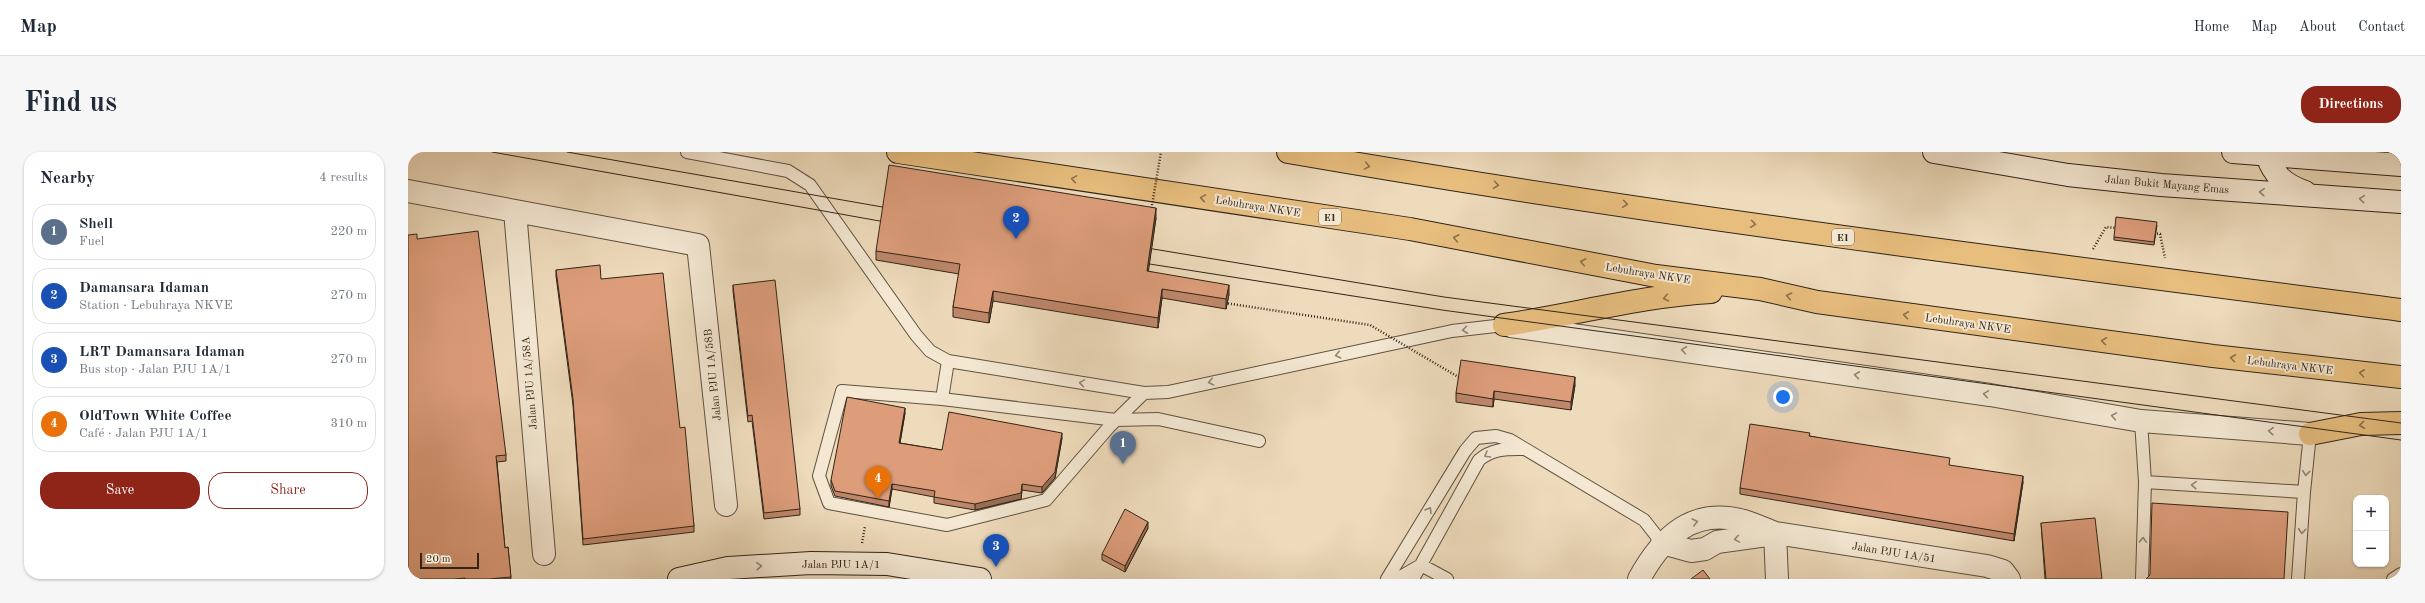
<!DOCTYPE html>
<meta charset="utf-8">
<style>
body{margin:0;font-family:"Old Standard TT",serif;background:#f6f6f7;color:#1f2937}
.controls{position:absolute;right:12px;bottom:12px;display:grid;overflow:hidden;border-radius:8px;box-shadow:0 1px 3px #0004}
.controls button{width:36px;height:36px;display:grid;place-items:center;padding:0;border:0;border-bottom:1px solid #e0e1e3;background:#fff;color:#1f2937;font:20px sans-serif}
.scale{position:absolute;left:12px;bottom:10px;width:59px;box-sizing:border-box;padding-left:4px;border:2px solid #312418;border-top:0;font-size:11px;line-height:14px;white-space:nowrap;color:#312418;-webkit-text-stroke:3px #f4e8d3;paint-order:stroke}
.you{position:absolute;left:1375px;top:245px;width:14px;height:14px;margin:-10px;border:3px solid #fff;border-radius:50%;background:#1a73e8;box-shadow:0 0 0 6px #1a73e833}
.badge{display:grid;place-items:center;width:26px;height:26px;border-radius:50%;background:#8f2418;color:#fff;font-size:13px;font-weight:700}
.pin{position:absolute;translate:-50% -33px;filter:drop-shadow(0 1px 2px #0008)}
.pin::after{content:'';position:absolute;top:21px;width:14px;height:12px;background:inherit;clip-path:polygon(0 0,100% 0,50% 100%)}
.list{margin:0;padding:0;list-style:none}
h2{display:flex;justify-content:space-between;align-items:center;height:52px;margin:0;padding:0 16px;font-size:17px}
h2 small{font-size:13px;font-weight:400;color:#747a83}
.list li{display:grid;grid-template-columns:26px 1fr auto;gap:12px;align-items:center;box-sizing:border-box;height:56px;margin:0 8px 8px;padding:0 8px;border:1px solid #e0e1e3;border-radius:16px}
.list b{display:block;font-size:15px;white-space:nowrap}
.list p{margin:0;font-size:13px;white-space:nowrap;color:#747a83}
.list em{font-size:13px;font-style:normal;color:#747a83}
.actions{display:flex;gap:8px;padding:12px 16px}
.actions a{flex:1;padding:9px 0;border:1px solid #8f2418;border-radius:16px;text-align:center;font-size:14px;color:#8f2418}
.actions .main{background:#8f2418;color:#fff}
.map{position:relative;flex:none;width:1993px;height:427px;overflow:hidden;border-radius:16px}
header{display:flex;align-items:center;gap:24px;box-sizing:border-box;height:56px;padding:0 20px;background:#fff;border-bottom:1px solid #e0e1e3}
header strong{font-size:19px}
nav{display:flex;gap:22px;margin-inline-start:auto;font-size:14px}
.intro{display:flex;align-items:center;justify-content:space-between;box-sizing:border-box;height:96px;padding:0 24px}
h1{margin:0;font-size:28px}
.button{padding:10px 18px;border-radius:16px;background:#8f2418;color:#fff;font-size:14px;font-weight:700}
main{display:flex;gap:24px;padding:0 24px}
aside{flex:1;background:#fff;border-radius:16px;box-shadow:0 1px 3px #0004}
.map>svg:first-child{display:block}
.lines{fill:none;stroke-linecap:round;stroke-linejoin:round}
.lane-casing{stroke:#605241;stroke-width:14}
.street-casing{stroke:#605241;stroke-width:24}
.secondary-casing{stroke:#312418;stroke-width:24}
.highway-casing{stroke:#312418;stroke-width:24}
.path{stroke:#312418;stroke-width:2.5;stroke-dasharray:1 2;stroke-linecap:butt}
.lane{stroke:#f4e8d3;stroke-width:12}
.street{stroke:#f4e8d3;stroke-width:22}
.secondary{stroke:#f4e8d3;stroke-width:22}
.highway{stroke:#e7be7e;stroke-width:22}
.tram{stroke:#312418;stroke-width:1}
.path-bridge{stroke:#312418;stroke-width:2.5;stroke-dasharray:1 2;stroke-linecap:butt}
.wall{fill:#be876a;stroke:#312418}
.shaded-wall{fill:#9b6e56;stroke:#312418}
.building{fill:#dd9d7b;stroke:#312418}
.oneway{stroke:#8c714b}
.oneway2{stroke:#928676}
.labels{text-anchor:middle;stroke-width:4;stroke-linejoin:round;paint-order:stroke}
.shield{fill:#f4e8d3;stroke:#6c5f50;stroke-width:1}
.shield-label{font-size:10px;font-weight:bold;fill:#312418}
.street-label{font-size:11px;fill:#312418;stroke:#f4e8d3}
</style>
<header>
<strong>Map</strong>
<nav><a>Home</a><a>Map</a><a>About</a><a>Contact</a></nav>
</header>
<div class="intro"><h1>Find us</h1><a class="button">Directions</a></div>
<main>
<aside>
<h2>Nearby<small>4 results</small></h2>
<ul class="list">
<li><span class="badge" style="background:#5c6f8a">1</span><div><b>Shell</b><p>Fuel</p></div><em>220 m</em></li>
<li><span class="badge" style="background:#1a4fb4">2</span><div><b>Damansara Idaman</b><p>Station · Lebuhraya NKVE</p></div><em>270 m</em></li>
<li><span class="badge" style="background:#1a4fb4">3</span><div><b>LRT Damansara Idaman</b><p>Bus stop · Jalan PJU 1A/1</p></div><em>270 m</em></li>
<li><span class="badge" style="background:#e8710a">4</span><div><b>OldTown White Coffee</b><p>Café · Jalan PJU 1A/1</p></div><em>310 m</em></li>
</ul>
<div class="actions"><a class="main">Save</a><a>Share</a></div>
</aside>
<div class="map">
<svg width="1993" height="427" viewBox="0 0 1993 427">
<rect width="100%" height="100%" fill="#eedbbc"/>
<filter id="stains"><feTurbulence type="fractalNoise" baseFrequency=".005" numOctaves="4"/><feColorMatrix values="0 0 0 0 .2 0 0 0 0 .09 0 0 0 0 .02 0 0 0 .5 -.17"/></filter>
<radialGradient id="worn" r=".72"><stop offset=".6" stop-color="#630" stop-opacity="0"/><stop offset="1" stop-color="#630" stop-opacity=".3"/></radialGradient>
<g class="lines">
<!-- lane casing -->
<g class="lane-casing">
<path id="lane" d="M279,0L380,19L402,33L508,183L522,199L540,209L736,241L760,240L1044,179L1096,173
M540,209L534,247L434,239L411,324L421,351L539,373L638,348L701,275L736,241
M534,247L708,268L750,267L851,289
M1733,269L1737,330L1896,340L1902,282
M979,427L1057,299L1068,286L1088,284L1102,288L1236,368L1254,391
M989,427L1013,413L1039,427
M1005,427L1071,308C1085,296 1099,297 1116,297
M1734,427L1737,330
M1890,427L1896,340
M1985,427L1993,422"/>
</g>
<!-- street casing -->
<g class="street-casing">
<path id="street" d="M0,39L290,93L318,353
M107,59L136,402
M1103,174L1582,243L1733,269L1902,282
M1367,381L1369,427
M1254,391L1283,399L1297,397L1309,390L1366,382
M1231,427C1254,385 1284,355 1336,369C1346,372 1357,377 1367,381L1579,414L1595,419L1601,427"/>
</g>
<!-- secondary casing -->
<g class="secondary-casing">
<path id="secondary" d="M1526,0L1660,23L1753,33L1993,50
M1825,0L1993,13
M1859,3C1865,23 1877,33 1897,40
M271,427L320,416L403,411L479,412L572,427"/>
</g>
<!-- highway casing -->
<g class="highway-casing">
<path id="highway" d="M490,0L1002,77L1248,124L1352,137L1409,150L1805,204L1993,225
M880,0C1249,64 1621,110 1993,158
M1096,173C1165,163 1233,144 1303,140
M1902,282L1953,272L1993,271"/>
</g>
<!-- path -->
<path class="path" d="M1746,81L1752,82L1757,106
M1685,97L1698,75L1709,76
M454,391L457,374"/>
<!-- lane -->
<use href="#lane" class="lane"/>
<!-- street -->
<use href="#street" class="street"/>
<!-- secondary -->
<use href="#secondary" class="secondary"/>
<!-- highway -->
<use href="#highway" class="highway"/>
<!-- tram -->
<path class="tram" d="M84,0L483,71
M159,0L486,57
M733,95L1036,145L1993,271
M729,110L1034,158L1993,288"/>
<!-- path-bridge -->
<path class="path-bridge" d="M743,59L753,0
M817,151L962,173L1052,226"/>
</g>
<!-- wall -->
<path class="wall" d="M748,66L740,119L821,142L818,157L754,146L750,176L585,149L581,171L545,165V155L551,122L468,108V99Z
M1749,73L1746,93L1706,88V85Z
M9,87L98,303V309L89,310L97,396L100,395L103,427H0Z
M148,118L193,127L272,276L286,374V380L175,393L165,253L148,124Z
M325,133L392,357V363L356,367L344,269L340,270L325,139Z
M1167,233L1163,258L1086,247L1085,255L1048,250V241Z
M497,261L492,291L534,298L654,286L647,326L634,341L614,338L613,347L567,358L526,351V345L484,337L481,355L427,344L423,334V328Z
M1402,284L1615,330L1606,389L1332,342V336Z
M1633,371L1694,427H1637Z
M740,376L717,420L694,408V402Z"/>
<!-- shaded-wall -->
<path class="shaded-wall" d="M748,56V66L739,129V119Z
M821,133V142L818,157V147Z
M754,137V146L750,176V166Z
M585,139V149L581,171V161Z
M1167,225V233L1163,258V250Z
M1086,239V247L1085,255V247Z
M497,256V261L491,296V291Z
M654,281V286L647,326L634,341V335Z
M1615,324V330L1606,389V382Z
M484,332V337L481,355V349Z
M614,332V338L613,347L567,358V352Z
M740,370V376L717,420V414Z"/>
<!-- building -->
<path class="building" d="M481,13L748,56L739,119L821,133L818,147L754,137L750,166L585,139L581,161L545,155L552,112L468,99Z
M1708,65L1749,70L1746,90L1706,85Z
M70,79L98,303L88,304L97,396L100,395L103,425L81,427H57V426L46,427H0V83L9,82V87Z
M192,113L193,127L255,121L272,276L277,275L286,374L175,387L165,247L148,118Z
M367,128L392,357L356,361L344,263L340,264L325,133Z
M1053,208L1167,225L1163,250L1086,239L1085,247L1048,241Z
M439,245L497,256L491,291L534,298L541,260L654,281L647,320L634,335L614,332L613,341L567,352L526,345L527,339L484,332L481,349L427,339L423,328Z
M1342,272L1402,281L1401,284L1542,306L1541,313L1615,324L1606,382L1332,336Z
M1744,351L1880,360L1876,427H1738L1742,423Z
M717,357L740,370L717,414L694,402Z
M1687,366L1694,427H1638L1633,371Z
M1295,418L1302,427H1283Z"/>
<!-- one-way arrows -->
<defs><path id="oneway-chevron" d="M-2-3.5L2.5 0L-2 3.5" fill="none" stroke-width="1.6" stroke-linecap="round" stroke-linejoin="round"/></defs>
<g class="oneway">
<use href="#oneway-chevron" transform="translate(959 14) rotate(10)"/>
<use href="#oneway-chevron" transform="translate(666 27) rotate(-171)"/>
<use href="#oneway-chevron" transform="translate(1088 33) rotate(8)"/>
<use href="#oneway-chevron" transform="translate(795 46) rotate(-171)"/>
<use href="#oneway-chevron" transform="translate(1217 52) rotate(8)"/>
<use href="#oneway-chevron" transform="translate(1345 72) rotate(8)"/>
<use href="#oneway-chevron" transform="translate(1048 86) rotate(-169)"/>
<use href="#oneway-chevron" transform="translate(1175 110) rotate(-169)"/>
<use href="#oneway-chevron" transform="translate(1381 144) rotate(-168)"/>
<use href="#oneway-chevron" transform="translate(1258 146) rotate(168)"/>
<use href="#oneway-chevron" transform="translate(1498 163) rotate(-172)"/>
<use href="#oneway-chevron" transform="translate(1696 189) rotate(-172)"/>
<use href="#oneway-chevron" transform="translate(1825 206) rotate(-173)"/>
<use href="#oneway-chevron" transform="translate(1954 221) rotate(-173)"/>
<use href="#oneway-chevron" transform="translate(1954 273) rotate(174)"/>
</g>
<g class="oneway2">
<use href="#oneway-chevron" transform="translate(1854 40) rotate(-176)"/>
<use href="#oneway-chevron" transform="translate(1954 47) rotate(-175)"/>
<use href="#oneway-chevron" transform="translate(1057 178) rotate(173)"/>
<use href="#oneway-chevron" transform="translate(1276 198) rotate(-172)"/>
<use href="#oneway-chevron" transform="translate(930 203) rotate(168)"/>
<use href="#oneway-chevron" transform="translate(1449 223) rotate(-172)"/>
<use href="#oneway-chevron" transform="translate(803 230) rotate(167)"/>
<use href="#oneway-chevron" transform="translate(674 231) rotate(-171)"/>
<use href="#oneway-chevron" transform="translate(1578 242) rotate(-171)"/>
<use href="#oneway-chevron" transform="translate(1706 264) rotate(-170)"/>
<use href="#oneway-chevron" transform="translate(1863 279) rotate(-176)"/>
<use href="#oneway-chevron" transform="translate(1079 303) rotate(150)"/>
<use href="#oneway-chevron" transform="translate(1898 321) rotate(96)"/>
<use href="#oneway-chevron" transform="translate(1786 333) rotate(-176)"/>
<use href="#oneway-chevron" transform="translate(1021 358) rotate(-59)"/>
<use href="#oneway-chevron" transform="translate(1287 370) rotate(-13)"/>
<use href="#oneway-chevron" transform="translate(1894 379) rotate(94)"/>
<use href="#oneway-chevron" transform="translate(1329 387) rotate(171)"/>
<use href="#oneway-chevron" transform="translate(1735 388) rotate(-88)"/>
<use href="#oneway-chevron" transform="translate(351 414) rotate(-4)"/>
</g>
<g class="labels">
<!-- shield labels -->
<g class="shield">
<rect x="911" y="57" width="22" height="16" rx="3"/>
<rect x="1424" y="77" width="22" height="16" rx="3"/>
</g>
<g class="shield-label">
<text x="922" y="69">E1</text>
<text x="1435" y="89">E1</text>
</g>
<!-- street labels -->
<g class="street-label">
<text transform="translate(1759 32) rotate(5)" y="4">Jalan Bukit Mayang Emas</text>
<text transform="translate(850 54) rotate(9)" y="4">Lebuhraya NKVE</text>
<text transform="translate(1240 121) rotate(9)" y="4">Lebuhraya NKVE</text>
<text transform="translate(1560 171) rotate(8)" y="4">Lebuhraya NKVE</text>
<text transform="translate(1882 213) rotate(7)" y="4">Lebuhraya NKVE</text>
<text transform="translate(304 223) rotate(-96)" y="4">Jalan PJU 1A/58B</text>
<text transform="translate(121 231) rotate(-95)" y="4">Jalan PJU 1A/58A</text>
<text transform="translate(1486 400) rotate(9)" y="4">Jalan PJU 1A/51</text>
<text x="433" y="416">Jalan PJU 1A/1</text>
</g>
</g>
<rect width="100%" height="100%" filter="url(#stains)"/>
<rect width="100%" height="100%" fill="url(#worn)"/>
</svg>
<div class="controls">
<button>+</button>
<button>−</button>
</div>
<div class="scale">20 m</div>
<div class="you"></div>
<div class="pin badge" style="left:715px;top:312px;background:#5c6f8a">1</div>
<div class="pin badge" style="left:608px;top:87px;background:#1a4fb4">2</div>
<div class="pin badge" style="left:588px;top:415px;background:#1a4fb4">3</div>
<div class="pin badge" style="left:470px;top:347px;background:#e8710a">4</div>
</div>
</main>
